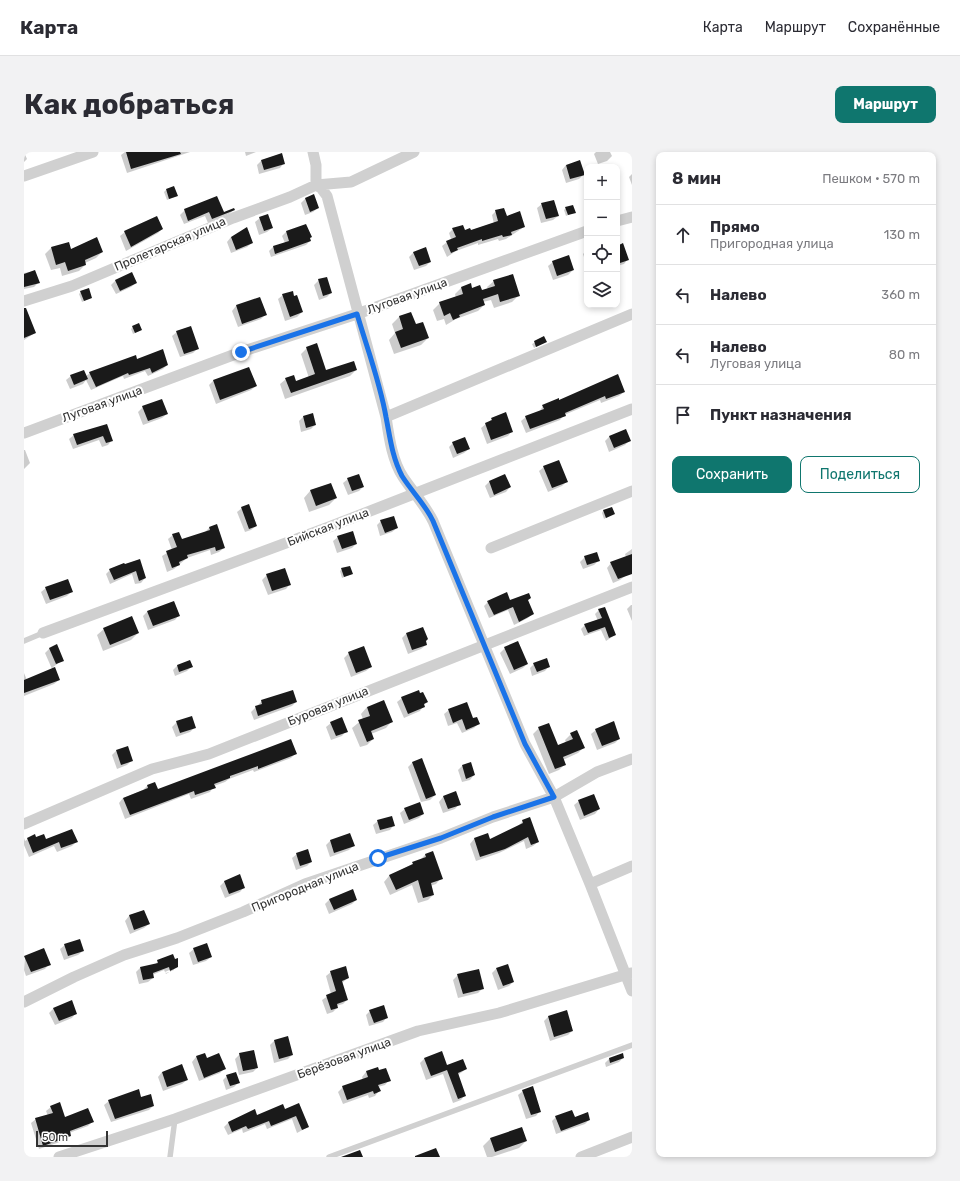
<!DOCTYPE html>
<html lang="ru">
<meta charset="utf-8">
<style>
body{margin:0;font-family:Rubik,sans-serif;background:#f2f2f3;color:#2b2b33}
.controls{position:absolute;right:12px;top:12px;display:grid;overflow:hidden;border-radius:8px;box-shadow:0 2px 6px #0003}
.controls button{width:36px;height:36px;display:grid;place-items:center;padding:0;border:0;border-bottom:1px solid #e1e1e2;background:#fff;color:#2b2b33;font:20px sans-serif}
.scale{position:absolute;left:12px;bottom:10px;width:72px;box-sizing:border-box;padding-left:4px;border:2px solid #333;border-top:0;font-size:11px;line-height:14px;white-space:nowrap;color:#333;-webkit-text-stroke:3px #fff;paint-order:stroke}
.stop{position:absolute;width:12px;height:12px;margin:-9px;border:3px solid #1a73e8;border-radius:50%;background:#fff}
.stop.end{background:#1a73e8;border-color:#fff;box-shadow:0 1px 4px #0008}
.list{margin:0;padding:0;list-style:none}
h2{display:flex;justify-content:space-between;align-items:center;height:52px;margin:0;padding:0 16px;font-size:17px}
h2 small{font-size:13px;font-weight:400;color:#7c7c81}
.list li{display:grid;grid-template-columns:26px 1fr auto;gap:12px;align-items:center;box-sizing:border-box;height:60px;padding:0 16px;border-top:1px solid #e1e1e2}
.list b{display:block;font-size:15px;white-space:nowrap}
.list p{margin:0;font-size:13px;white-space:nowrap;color:#7c7c81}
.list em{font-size:13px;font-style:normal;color:#7c7c81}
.actions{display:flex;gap:8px;padding:12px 16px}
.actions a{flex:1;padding:9px 0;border:1px solid #0f766e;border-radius:8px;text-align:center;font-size:14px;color:#0f766e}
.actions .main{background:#0f766e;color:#fff}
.icon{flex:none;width:22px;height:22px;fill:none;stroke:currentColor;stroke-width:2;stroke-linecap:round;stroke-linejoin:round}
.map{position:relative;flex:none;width:608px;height:1005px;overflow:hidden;border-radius:8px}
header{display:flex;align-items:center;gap:24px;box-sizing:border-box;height:56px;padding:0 20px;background:#fff;border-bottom:1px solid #e1e1e2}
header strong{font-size:19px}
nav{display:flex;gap:22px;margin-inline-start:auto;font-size:14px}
.intro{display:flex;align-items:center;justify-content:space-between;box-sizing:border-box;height:96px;padding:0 24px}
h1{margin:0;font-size:28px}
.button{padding:10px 18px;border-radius:8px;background:#0f766e;color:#fff;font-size:14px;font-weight:700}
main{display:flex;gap:24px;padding:0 24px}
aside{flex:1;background:#fff;border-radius:8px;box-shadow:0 2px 6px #0003}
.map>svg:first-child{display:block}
.shadow{fill:#0003;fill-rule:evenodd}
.building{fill:#1a1a1a}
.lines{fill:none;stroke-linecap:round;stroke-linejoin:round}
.service{stroke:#d0d0d0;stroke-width:5.5}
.minor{stroke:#d0d0d0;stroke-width:11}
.route{stroke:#1a73e8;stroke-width:5}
.labels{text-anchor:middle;stroke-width:4;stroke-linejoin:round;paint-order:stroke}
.street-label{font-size:12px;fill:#333;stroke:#fff}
</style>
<header>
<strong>Карта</strong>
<nav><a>Карта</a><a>Маршрут</a><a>Сохранённые</a></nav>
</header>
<div class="intro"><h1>Как добраться</h1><a class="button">Маршрут</a></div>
<main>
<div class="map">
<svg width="608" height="1005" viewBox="0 0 608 1005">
<rect width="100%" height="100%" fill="#fff"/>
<!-- shadow -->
<path class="shadow" d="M0,0L3,7L0,10Z
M101,0H166L103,21L97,3Z
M221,0H232L222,4Z
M572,0H586L588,4L583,9L574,12L570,2Z
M257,3L260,11L256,16L235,22L233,13L237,9Z
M542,13L560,22L555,27L542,31L538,18Z
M608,22V33L605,25Z
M142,38L153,44L143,48L140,40Z
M289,43L294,56L289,60L281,63L277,51L281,47Z
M518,52L534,64L529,68L517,71L513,56Z
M542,56L551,60L542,64L540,58Z
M161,58L199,61L210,58L205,62L184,71L181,64L160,72L156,63Z
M472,59L500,75L482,87L475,89L474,87L454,93V91L432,99L423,105L418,94L427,87L425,81L429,77L446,79L470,72L468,63Z
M236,66L248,76L243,80L235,83L231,70Z
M138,77L134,81L102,99L96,84L101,80Z
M262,80L285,87L286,89L282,93L247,105L245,99L249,95L261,91L258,84Z
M207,85L228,91L223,95L207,101L203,90Z
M44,91L46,98L78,100L72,106L61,111V113L55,119L38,124L36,116L27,118L21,102L27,96Z
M593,95L604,107L600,112L593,114Z
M563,98V114L559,102Z
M390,100L406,110L402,114L390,118L385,105Z
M529,110L549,118L544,123L529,128L524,114Z
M11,119L14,131L10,135L0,137V121Z
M92,128L112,131L107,135L92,142L87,133Z
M295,128L307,141L303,145L295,148L290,133Z
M470,129L495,143L488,150L470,156L467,148L459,150L460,153L454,159L432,167L422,173L420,167L413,169L409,158L416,151L432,146L431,142L437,136L446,133L448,137L457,139L464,137L463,135Z
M57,140L67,146L58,150L55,142Z
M259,143L278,160L273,165L261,169L254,147Z
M236,146L241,163L237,167L214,175L208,159L212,154Z
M387,161L391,174L404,186L397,193L370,202L365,188L371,181L368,172L375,165Z
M0,168L11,181L0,188Z
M109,175L117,178L109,182L107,177Z
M153,180L174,196L169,201L156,205L148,184Z
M520,186L521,190L510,196L508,192Z
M283,196L302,220L332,218L326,224L261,247L256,232L262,227L271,230L285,226L277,202Z
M143,213L139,217L124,224L121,219L100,227L99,224L67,238L62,228L59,232L46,237L42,228L47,224H62L66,221Z
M189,229L232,234L227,238L192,252L185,233Z
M600,240L595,244L577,251L576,248L540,263L536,268L502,281L497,269L502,265L515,260L519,254L535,249Z
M119,255L143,262L138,266L119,273L114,260Z
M279,265L291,273L287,277L277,280L275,269Z
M468,267L488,279L484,284L463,292L457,276Z
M82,273L88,288L84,293L78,295L75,288L49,297L45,287L50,283Z
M601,278L605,289L601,293L585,300L581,289L585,285Z
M429,291L445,297L440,301L429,306L425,295Z
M1,298L6,311L0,317V298Z
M520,315L543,329L538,334L524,340L515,319Z
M481,323L486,335L482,340L466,346L461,334L465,330Z
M324,327L339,335L335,339L324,343L319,331Z
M286,339L312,346L305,353L285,360L280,346Z
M218,356L232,374L227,378L221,380L213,360Z
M579,359L589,362L580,367L578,361Z
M357,369L373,376L368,380L356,384L353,373Z
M193,374L200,396L195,400L187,403L186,398L163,406L150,417L143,420L138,404L148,398L144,387L149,383L157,388L180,381L185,376Z
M314,385L332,392L328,396L313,401L309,389Z
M608,397V419L596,428L589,431L583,416L587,411L602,405L601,402Z
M561,405L575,408L570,413L559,417L556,410Z
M115,409L121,426L117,431L111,432L108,422L86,432L82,422L86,418Z
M318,417L328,422L318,426L316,419Z
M243,423L266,432L262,437L244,443L238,428Z
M22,436L47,440L43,444L22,452L17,440Z
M506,446L503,449L508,462L504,466L490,473L484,458L465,466L460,454L464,450Z
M607,453H608V469L603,457Z
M575,458L591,483L582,489L577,478L560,484L557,477L561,473L574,469L571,462Z
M123,460L155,463L151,468L124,478L119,464Z
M80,477L114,481L107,488L79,499L73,483Z
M382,482L402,493L397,497L384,502L378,486Z
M26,496L39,508L29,515L35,528L30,532L0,544V521L3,528L28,517L21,501Z
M481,496L503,512L499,516L486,522L476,501Z
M325,501L347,515L342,519L327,525L320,506Z
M165,509L167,515L163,519L151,524L149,518L153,514Z
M510,512L525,514L521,519L508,524L506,516Z
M378,546L402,550L396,559L380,566L373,550Z
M238,549L272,550L268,554L230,568L227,560Z
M343,555L368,569L362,576L347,582L349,587L343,593L336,595L328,576L339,567L337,562Z
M425,558L448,568L454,572L450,576L438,581L433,571L424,574L420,562Z
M153,570L171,575L166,580L152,585L148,575Z
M307,571L322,579L318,584L307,588L302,575Z
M515,576L534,595L542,591L541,588L547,582L560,595L554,601L539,608L541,612L535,618L525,622L509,582Z
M572,578L595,587L591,591L573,598L567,582Z
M92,599L108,608L103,613L93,617L88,603Z
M271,602L267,606L230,620L229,618L205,627L201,630L190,634L186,640L167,647L165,642L101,667L95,651L99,646L119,638L123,634L134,639Z
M389,610L411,643L406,648L397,650L384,615Z
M438,614L450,623L446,628L438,630L434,618Z
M431,641L435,652L431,657L419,661L415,650L419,645Z
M555,649L575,657L571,662L556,668L550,653Z
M381,657L399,662L395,666L380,672L376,661Z
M354,669L370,673L366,678L352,682L349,673Z
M499,669L514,690L509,694L502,697L500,689L475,701L452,709L446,692L450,687L463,682L465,689L494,674Z
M0,686L1,689L4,687H12L52,690L48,694L33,700L30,694L5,705L0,693Z
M307,688L329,694L325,698L306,705L302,693Z
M273,702L287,710L283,714L272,718L268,706Z
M402,702L417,726L412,732L406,734L409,743L404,748L394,751L388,733L366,743L360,730L365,724L396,708Z
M201,729L220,735L216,740L201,746L196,734Z
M305,748H332L328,752L305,762L301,752Z
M120,759L125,772L120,776L106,782L101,769L105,764Z
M41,793L59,799L54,803L40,808L36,797Z
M170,797L187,805L182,809L169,813L165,801Z
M1,804L25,812L21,817L2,824L0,818Z
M134,809L153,815L142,822L140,818L128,823L129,826L124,830L115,832L112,820L116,816L131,813ZM150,816V818L142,821L141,820Z
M472,817L489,830L485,834L474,838L468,821Z
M307,820L324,826L318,831L323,848L319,852L312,854L313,856L309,860L303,862L298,848L307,842L302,824Z
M434,823L459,836L454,841L434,846L429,828Z
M30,856L52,861L48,866L31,873L25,861Z
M346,859L363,865L359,870L345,874L342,863Z
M542,859L548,879L544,883L526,889L520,869L524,865Z
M250,889L268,903L264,907L250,911L246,893Z
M180,902L182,907L200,917L196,921L175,929L168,910L172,905Z
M216,902L233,916L229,920L215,923L211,907Z
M598,902L599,906L595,910L582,915L581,911L585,907Z
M400,907L422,914L442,917L434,923L441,943L437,948L429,951L419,922L402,928L396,911Z
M354,916L355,920L365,928L361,933L354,935L355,939L351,944L345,946L344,943L319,952L314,940L319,935L339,928L338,925L342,920Z
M138,920L163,928L158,932L139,939L134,925Z
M203,924L214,931L210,935L202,938L199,928Z
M499,939L516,959L512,964L502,967L494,943Z
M116,946L129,954L125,958L87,970L80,953L85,949Z
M275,952L284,975L273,981L268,967L243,977L241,972L219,981L218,977L204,983L200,975L204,971L261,958Z
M27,955L41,966L68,970L64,974L45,981L46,983L42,988L15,997L7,971L12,967L24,964L22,959Z
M532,965L550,966L565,968L561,972L532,982L528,969Z
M497,976L502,989L495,996L468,1005H463L459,994L466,987Z"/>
<!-- building -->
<path class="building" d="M102,0H156L157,2L107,17Z
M258,1L261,12L240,18L237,8Z
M556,8L561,23L546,27L542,13Z
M150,34L154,44L145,47L142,37Z
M290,42L295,56L286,60L281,46Z
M193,44L200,60L210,56L211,58L188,67L185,60L164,69L160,57Z
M530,48L535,64L522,67L517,51Z
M549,53L552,61L544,63L541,55Z
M480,56L483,64L496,59L501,75L487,80L488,83L479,85L478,83L458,89V87L433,96L434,98L427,101L422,89L432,85L428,76L439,73L441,78L446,76L447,78L474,69L471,58Z
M244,62L249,76L240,79L235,65Z
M133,64L139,77L107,95L100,79Z
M282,72L288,85L286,86L287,89L251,102L249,94L265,89L262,79Z
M223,75L229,91L212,98L207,85Z
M73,85L79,100L61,108L62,113L44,119L41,110L32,113L27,95L45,90L47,97Z
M599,91L605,108L593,112V94Z
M402,95L407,110L395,114L389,100Z
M545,103L550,118L533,124L528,109Z
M11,118L16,131L0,135V122Z
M108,120L113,131L96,139L91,128Z
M489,122L496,144L476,150L474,142L459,147L461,153L435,163L436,165L429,168L426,161L420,164L415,150L439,142L437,135L447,131L448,136L456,133L458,138L471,134L469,128Z
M303,125L308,141L299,144L294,127Z
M65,136L68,146L60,149L56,139Z
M269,139L270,144L273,143L279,160L266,165L258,142Z
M236,145L243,163L218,172L212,153Z
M0,156H2L12,181L0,186Z
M387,160L392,172L399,170L405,186L377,196L371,180L379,177L375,164Z
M115,171L118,178L111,181L108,174Z
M167,174L175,197L160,202L152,179Z
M520,184L523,190L512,195L510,189Z
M293,191L302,218L330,209L333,218L267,241L261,226L270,223L272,229L291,222L282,195Z
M139,197L144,213L128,221L126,216L105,223L104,221L72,235L65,220L112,203L113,207Z
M225,215L233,234L196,248L189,228Z
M60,218L64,227L50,233L46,223Z
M594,222L601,240L582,247L581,244L541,261L542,264L506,277L501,264L520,257L518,253L535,246V248Z
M138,247L144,262L124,269L118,254Z
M482,260L489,280L467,288L461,271L468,268L467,266Z
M289,261L292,273L282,276L279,264Z
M83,272L89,289L82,291L79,284L53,293L49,282Z
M602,277L607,289L590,296L585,284Z
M441,285L446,297L433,302L428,290Z
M535,308L544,330L528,336L519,314Z
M335,322L340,335L328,339L323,326Z
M481,322L487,335L470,343L465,329Z
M307,331L313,346L292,354L286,338Z
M225,352L233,374L225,377L217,355Z
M588,355L591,362L582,366L579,358Z
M370,364L374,376L361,381L356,368Z
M193,372L201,396L192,399L191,395L163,403L164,406L155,410L156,413L148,416L142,399L153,395L148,382L155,380L158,387L186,378L185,375Z
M329,379L333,392L318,397L313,384Z
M573,400L576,409L563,413L560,404Z
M608,402V422L594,427L586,410Z
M116,407L122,426L115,429L112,419L90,428L85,417L100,411L101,412Z
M326,414L329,422L320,425L317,416Z
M261,416L267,433L248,439L242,422Z
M44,427L49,440L26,448L21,435Z
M483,440L486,448L505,441L507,446L504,448L510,462L495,470L489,455L470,463L463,449Z
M150,449L156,464L129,474L123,459Z
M581,455L592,483L585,486L581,475L564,481L560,472L578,466L574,457Z
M108,464L115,481L86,493L79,476Z
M399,475L404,487L402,489L403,493L388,498L382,481Z
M494,489L504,512L490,518L480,495Z
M33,492L40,509L32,512L25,496Z
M340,494L348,515L332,521L324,500Z
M523,506L526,515L513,520L509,511Z
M166,508L169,515L155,520L153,513Z
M31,515L36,528L0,541V528Z
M269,538L273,550L234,564L231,554L238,552L237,548Z
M395,538L396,541L399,540L404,550L400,552L401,555L384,562L377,545Z
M360,548L369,570L347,579L350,587L343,590L334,568L346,564L343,555Z
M443,550L449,566L453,565L456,572L442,578L438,567L429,571L424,557Z
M168,564L172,576L156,581L152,569Z
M318,565L324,580L312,584L306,570Z
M590,569L596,587L578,594L571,577Z
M525,571L534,593L549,587L546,581L553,578L561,596L539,605L542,613L531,617L514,575Z
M267,587L273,602L234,617V614L206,624V626L190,632L192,636L171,643L170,639L106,663L99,646L124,636L123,633L131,630L134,637Z
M104,594L109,609L97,613L92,598Z
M398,606L412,643L402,647L388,610Z
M447,610L451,623L442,627L438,613Z
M432,639L437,653L424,657L419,644Z
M570,642L576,657L560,664L554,648Z
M396,650L400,662L385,668L380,656Z
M368,664L371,674L356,678L353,668Z
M506,665L515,690L507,693L504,685L481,697L456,705L450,686L464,681L466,687L499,671L498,668Z
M48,677L54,690L37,696L35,690L9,701L3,686L11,682L12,685L20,682L22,687Z
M326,681L331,694L310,701L306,688Z
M284,697L288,710L276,714L272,701Z
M409,699L419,727L407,731L410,743L399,746L394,728L372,738L365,723L389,712L388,710L402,705L401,702Z
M216,722L221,736L205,742L200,729Z
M329,737L333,748L310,758L305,747Z
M120,758L126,772L110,778L105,763Z
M56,787L60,799L44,804L40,792Z
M183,791L188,805L174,810L169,796Z
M20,796L27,813L7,820L0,804Z
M149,802L151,807L154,806V815L146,819L145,815L129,821L130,826L119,828L116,815L134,811L133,808Z
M484,812L490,830L479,834L472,816Z
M322,814L325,826L318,829L324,848L313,852L314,856L307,858L302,843L312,839L306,819Z
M455,817L460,837L439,842L433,822Z
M48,848L53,862L35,869L29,856Z
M360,853L364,866L350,871L345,858Z
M543,858L549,879L530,885L524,864Z
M264,884L269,903L255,907L250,888Z
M230,898L234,916L219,919L215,901Z
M418,899L423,913L439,907L443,917L434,921L442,944L434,947L423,918L407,924L400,906Z
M181,901L183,906L195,901L202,917L180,926L172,904Z
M599,901L600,906L586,911L585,906Z
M158,912L164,928L143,935L138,920Z
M354,915L355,918L362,916L367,929L354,933L357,939L350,942L349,939L323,948L318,934L344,925L342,919Z
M212,920L216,931L206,934L202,923Z
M509,934L517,960L507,963L498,938Z
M115,937L117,945L127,942L130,954L91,967L84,948Z
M36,950L41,965L64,956L70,970L46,979L47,984L19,994L11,966L29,961L26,954Z
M275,951L285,975L278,978L272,964L247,974L245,969L224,977L222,974L208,980L204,970L231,957L233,963L259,952L261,957Z
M548,958L551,965L564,960L566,968L537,979L531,964Z
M498,975L503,989L471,1000L466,986Z
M412,996L416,1005H391V1004Z
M336,998L339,1005H317Z"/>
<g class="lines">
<!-- service -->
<path class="service" d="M0,489L19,481
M146,1005L151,967
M305,1005L608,893"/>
<!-- minor -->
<path class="minor" d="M289,0L292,13V33L297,36L303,44L362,265C365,285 368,308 379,325C389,340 401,353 409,369L501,592L530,645L566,732L608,839
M0,24L69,0
M593,69L608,65
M0,149L48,134L209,66L266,45L292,33L327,30L390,0
M362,265L608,162
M0,281L217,200L333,162L563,79
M467,396L608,339
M19,481L305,375L608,257
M0,672L128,617L185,602L608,435
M566,732L608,714
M0,850L50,825L100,803L153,786L219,760L281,732L417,686L469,665L530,645L573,620L608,607
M35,1005L151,967L394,879L475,861L607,821
M557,1005L608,985"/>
</g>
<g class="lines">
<!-- route -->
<path class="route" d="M217,200L333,162C343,196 356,230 362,265C366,285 368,305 378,324C388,340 401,352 409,369L501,592L530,645L469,665L417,686L354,706"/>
</g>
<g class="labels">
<!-- street labels -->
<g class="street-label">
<text transform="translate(146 92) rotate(-23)" y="4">Пролетарская улица</text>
<text transform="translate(383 144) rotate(-20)" y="4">Луговая улица</text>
<text transform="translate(78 252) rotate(-20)" y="4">Луговая улица</text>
<text transform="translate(304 375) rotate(-21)" y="4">Бийская улица</text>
<text transform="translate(304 554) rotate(-22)" y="4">Буровая улица</text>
<text transform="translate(281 735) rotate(-22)" y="4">Пригородная улица</text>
<text transform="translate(320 906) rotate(-20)" y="4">Берёзовая улица</text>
</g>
</g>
</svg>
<div class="controls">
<button>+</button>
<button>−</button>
<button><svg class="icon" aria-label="locate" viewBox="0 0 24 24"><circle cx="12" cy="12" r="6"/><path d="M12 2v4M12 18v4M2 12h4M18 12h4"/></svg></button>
<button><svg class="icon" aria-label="layers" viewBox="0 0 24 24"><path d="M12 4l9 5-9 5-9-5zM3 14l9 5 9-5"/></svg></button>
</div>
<div class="scale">50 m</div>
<div class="stop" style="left:354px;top:706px"></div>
<div class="stop end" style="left:217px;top:200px"></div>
</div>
<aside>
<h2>8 мин<small>Пешком · 570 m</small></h2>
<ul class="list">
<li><svg class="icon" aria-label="ahead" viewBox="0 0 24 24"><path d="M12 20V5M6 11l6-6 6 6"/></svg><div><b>Прямо</b><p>Пригородная улица</p></div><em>130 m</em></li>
<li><svg class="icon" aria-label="left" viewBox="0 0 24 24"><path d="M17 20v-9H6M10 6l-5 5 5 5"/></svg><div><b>Налево</b></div><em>360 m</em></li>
<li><svg class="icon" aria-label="left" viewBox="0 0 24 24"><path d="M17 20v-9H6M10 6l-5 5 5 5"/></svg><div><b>Налево</b><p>Луговая улица</p></div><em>80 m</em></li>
<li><svg class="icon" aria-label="arrive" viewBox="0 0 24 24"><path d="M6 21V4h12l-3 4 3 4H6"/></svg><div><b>Пункт назначения</b></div></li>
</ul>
<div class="actions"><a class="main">Сохранить</a><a>Поделиться</a></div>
</aside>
</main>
